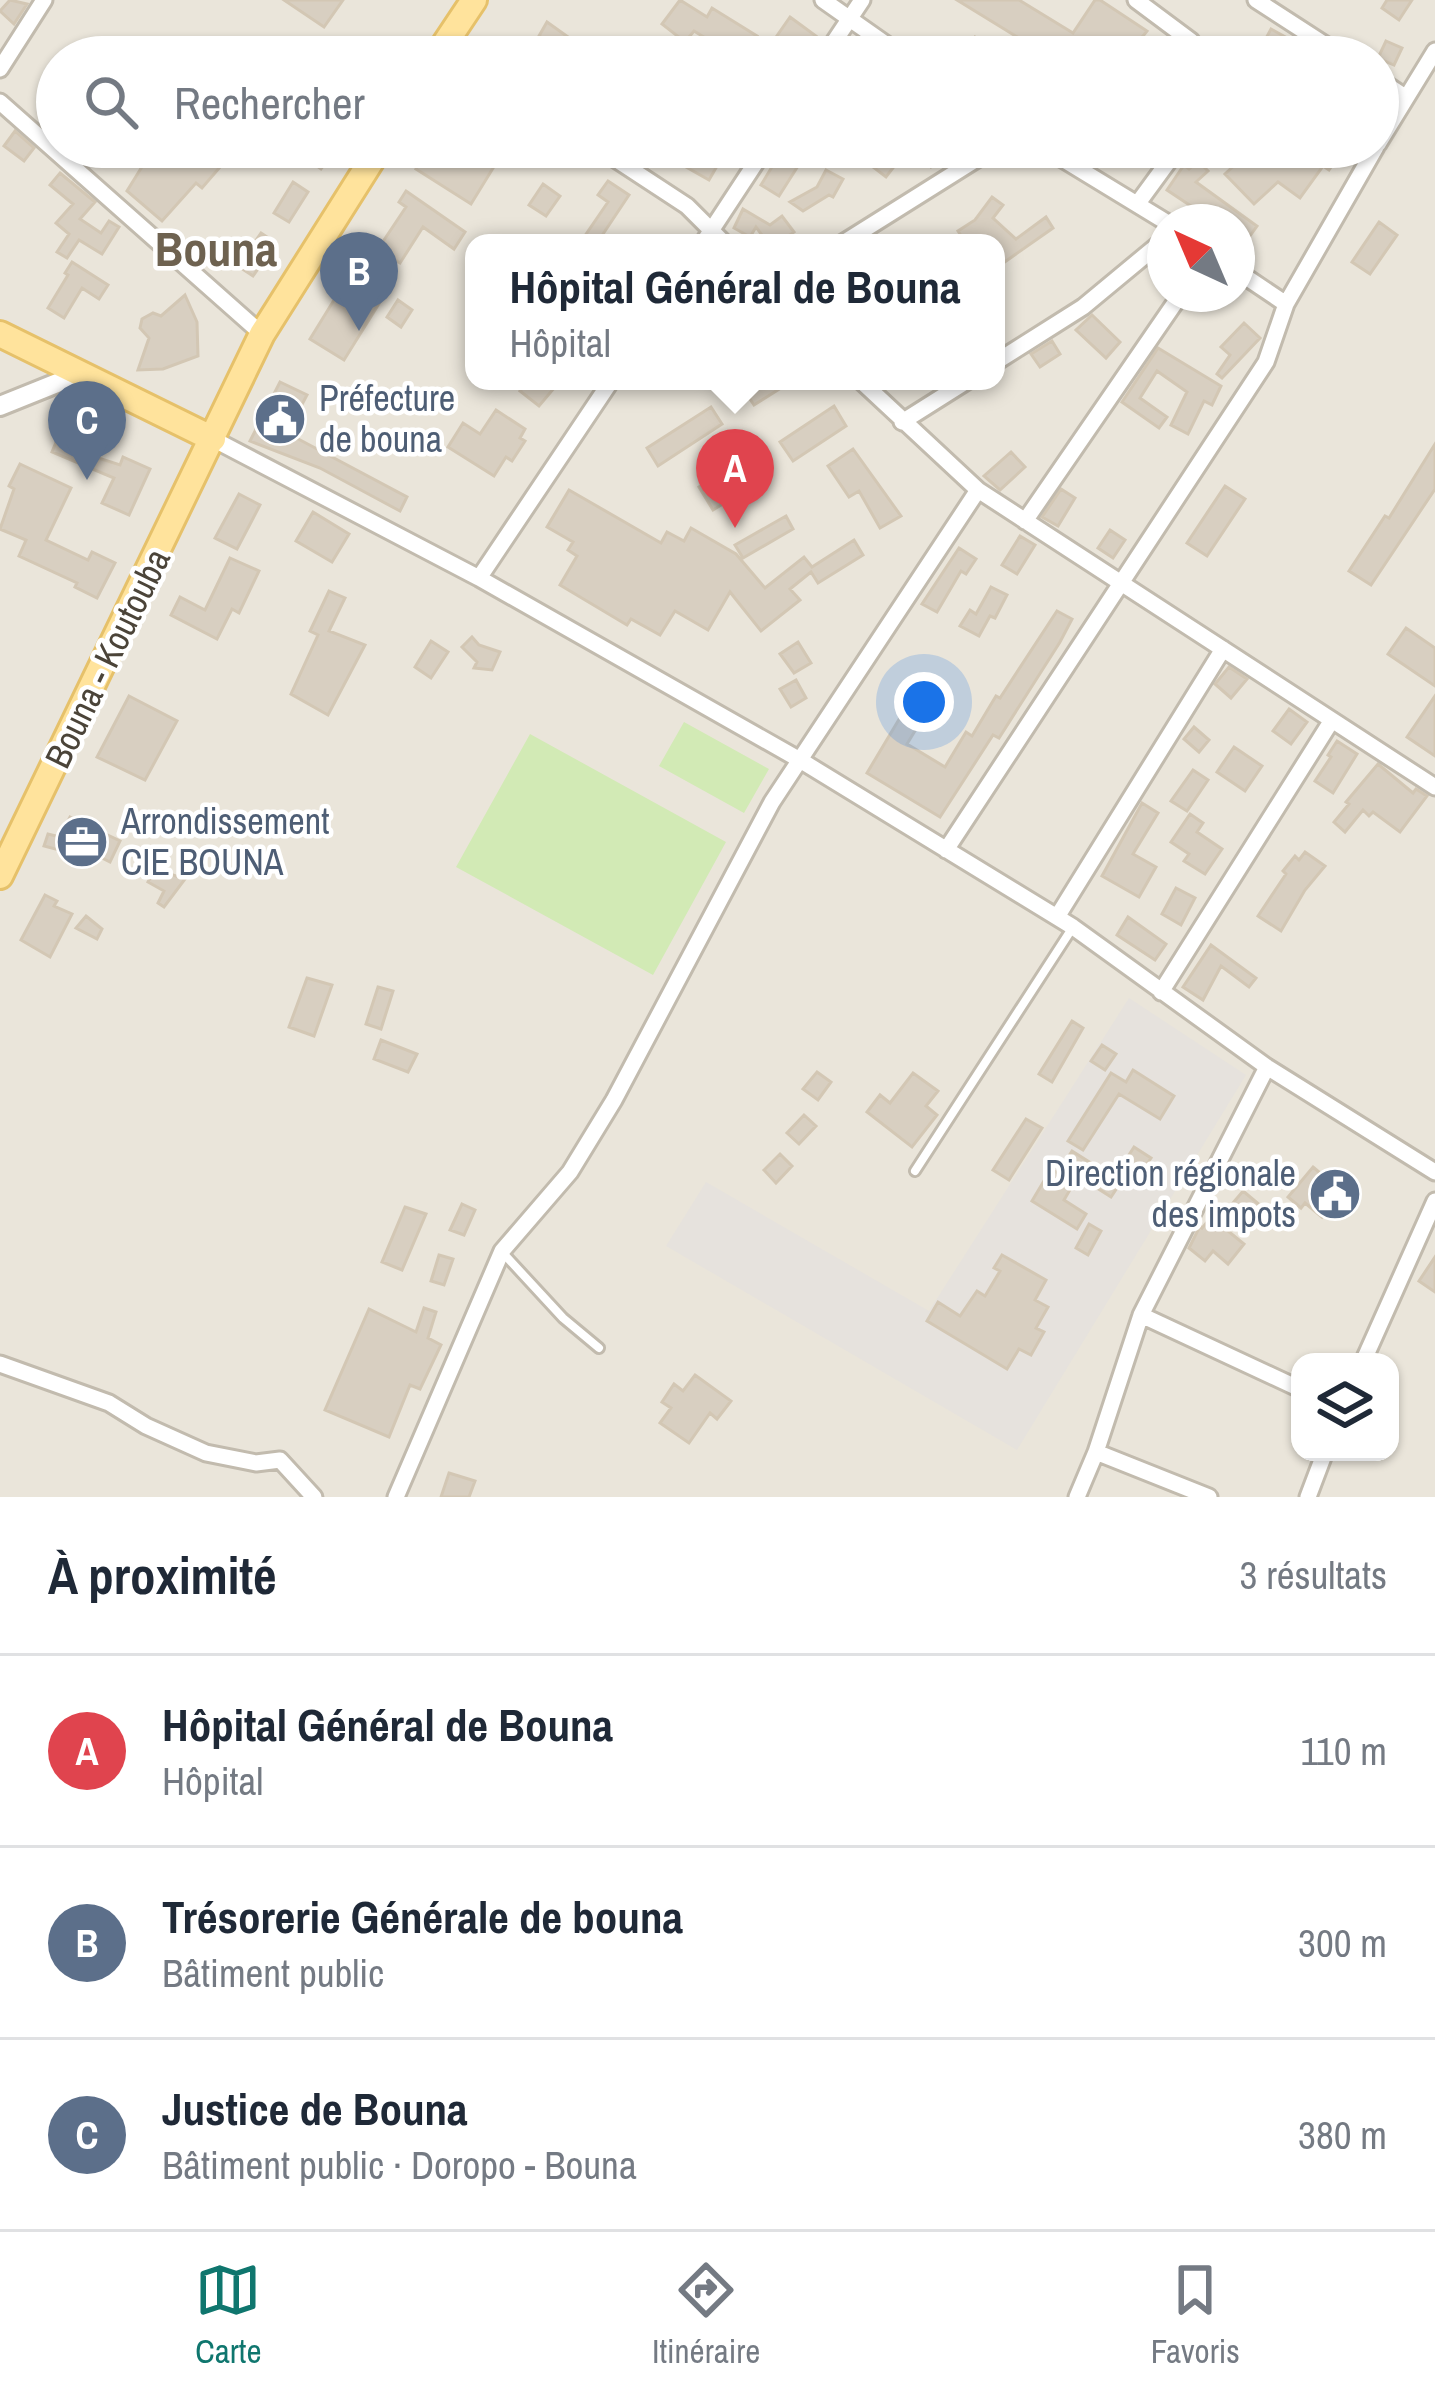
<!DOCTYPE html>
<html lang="fr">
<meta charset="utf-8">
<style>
body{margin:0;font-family:"Archivo Narrow",sans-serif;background:#f6f6f7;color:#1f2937}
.controls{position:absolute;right:36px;bottom:36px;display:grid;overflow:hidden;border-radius:24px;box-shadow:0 3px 9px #0004}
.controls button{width:108px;height:108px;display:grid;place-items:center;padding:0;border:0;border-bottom:3px solid #e0e1e3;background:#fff;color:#1f2937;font:60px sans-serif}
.compass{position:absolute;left:1147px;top:204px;width:108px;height:108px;border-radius:50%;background:#fff;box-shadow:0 3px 9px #0004;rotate:316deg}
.you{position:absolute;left:924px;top:702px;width:42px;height:42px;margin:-30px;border:9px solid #fff;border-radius:50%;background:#1a73e8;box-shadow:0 0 0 18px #1a73e833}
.badge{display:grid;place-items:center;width:78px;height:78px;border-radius:50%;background:#0f766e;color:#fff;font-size:39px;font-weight:700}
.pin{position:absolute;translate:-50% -99px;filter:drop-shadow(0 3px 6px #0008)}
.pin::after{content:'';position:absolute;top:63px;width:42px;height:36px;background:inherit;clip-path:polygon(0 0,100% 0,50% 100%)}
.popup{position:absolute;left:465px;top:234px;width:540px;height:156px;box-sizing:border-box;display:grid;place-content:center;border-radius:24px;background:#fff;filter:drop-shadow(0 3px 9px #0005);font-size:39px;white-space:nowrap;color:#747a83}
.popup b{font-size:45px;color:#1f2937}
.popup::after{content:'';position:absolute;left:50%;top:100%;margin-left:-24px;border:24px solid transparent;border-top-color:#fff}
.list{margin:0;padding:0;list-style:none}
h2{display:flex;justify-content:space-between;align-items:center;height:156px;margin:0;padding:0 48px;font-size:51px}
h2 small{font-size:39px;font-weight:400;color:#747a83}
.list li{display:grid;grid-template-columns:78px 1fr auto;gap:36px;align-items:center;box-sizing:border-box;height:192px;padding:0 48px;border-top:3px solid #e0e1e3}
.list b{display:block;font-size:45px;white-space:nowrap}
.list p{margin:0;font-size:39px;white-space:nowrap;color:#747a83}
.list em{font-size:39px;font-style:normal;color:#747a83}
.icon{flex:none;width:66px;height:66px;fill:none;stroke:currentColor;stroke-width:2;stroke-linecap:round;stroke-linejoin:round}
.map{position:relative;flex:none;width:1435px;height:1497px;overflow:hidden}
.search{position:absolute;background:#fff;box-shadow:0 3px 9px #0004;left:36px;right:36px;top:36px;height:132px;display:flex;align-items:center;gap:30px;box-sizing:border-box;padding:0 42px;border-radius:66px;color:#747a83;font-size:45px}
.sheet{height:732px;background:#fff}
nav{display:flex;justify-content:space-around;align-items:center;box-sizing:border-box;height:168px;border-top:3px solid #e0e1e3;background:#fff;font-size:33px;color:#747a83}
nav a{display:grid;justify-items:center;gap:6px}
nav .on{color:#0f766e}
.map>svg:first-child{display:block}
.residential{fill:#eae5da;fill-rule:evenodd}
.industrial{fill:#e6e2dd}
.green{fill:#d2eab5}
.building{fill:#d8cfc1;stroke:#d3c7b4;stroke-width:3}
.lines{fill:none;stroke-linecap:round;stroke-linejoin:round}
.service-casing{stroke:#c2bbae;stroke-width:14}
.minor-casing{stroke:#c2bbae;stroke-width:21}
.tertiary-casing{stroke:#c2bbae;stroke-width:24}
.primary-casing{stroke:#e6c16a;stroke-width:30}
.service{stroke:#fff;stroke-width:8}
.minor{stroke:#fff;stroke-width:15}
.tertiary{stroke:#fff;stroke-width:18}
.primary{stroke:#ffe39c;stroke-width:24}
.labels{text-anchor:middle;stroke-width:9;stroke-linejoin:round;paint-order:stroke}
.service-label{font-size:36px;fill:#4e5e75;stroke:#fff;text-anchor:start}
.street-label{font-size:36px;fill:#4b4439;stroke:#fff}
.district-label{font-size:48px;font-weight:bold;fill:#6e6250;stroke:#fff}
</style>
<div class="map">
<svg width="1435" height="1497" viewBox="0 0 1435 1497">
<rect width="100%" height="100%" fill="#f6f3ec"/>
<!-- residential -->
<path class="residential" d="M0,0H1435V1497H0ZM57,57H1378V147H57ZM1165,222H1237V294H1165ZM474,243H996V381H474ZM1300,1362H1390V1452H1300Z"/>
<!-- industrial -->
<path class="industrial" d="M1129,998L1246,1075L1017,1450L666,1246L706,1182L929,1311Z"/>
<!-- green -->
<path class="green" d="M684,722L769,769L744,813L659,766Z
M530,734L726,842L653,975L456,867Z"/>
<!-- building -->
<path class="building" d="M10,0L27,4L14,24L0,11Z
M284,0H343L324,27Z
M680,0L707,17L712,8L757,36L743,57H736L694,31L685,42L662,24Z
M957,0H1019L1073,33L1095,0H1100L1147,31L1126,57H1050Z
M1387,0H1412L1399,20L1382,8Z
M790,17L816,36L801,57H791L772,43Z
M547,22L575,42L569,53L539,36Z
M1271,29L1291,40L1282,57H1256Z
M975,37L1009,57H964Z
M1386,41L1402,48L1394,65L1378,58Z
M57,83V116L40,100Z
M15,131L34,148L24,161L4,146Z
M171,147H212L226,160L202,188L196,183L162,221L127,191L153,149L162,157Z
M314,147H337L321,169L306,158Z
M431,147H506L471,204L416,169Z
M698,147H728L709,180L686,167Z
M784,147H810L779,196L761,185Z
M847,147H873L896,164L886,177Z
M918,147H965L931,167Z
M1220,147H1285L1304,161L1314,147H1345L1329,170L1323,166L1300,198L1278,182L1254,204L1225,174L1241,159Z
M1198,161L1208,171L1196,182L1257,226L1247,240L1237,233V222H1215L1167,190L1184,165L1189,169Z
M826,170L843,179L833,197L829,195L803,211L790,202L817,187Z
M60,173L95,202L80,219L101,233L109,221L119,227L102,254L79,240L67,258L57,252L69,234L56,223L73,204L50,185Z
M608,181L629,195L597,243H580L608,202L598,195Z
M293,182L308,192L289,222L274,213Z
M543,184L560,196L546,216L529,205Z
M406,191L465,232L454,249L423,227L400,263L378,249L406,207L399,202Z
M992,197L1003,205L993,218L1016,239L1046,217L1053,228L996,268V243H966L958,231L975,220Z
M743,209L770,225L782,216L794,232L779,243H768L756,227L750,237L734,228Z
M1379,222L1397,235L1370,274L1352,262Z
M261,233L276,243L253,276L238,266Z
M345,256L368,267L358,288L380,302L344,360L310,339L347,279L336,274Z
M72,262L108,285L99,299L82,288L64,318L48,308L68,275L65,273Z
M185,295L197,322L198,356L163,369L138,370L149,338L140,328L142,319L153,313L161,316Z
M398,300L412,310L401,327L387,317Z
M1092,315L1120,342L1106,358L1076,330Z
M1244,323L1260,338L1222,378L1217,374L1230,355L1221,347Z
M1052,341L1060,354L1040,367L1031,354Z
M1158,348L1221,386L1212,405L1204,401L1188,434L1171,425L1187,392L1157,371L1140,398L1167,417L1159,428L1122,402Z
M529,381H560L539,406L520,391Z
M738,381H792L754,405Z
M280,382L307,395L287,433L407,497L400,511L320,468L250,441Z
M834,406L846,426L793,461L780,442Z
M711,407L722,424L658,466L647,448Z
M70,408L103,421L89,455L120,465L123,457L150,469L129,515L102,503L114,478L52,452Z
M496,410L525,429L520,438L525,441L512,461L506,457L494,476L448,447L463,423L480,434Z
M1435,444V489L1371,585L1349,571L1385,516L1389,518Z
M853,449L901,516L880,528L859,491L849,497L828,466Z
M1011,452L1025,467L1000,490L984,476Z
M740,461L755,484L713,510L699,487Z
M20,464L71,488L46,540L88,560L92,552L115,563L97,598L75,587L77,583L19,556L26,540L0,529L14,489L9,486Z
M1225,486L1245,499L1207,556L1187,543Z
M1061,489L1075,498L1058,526L1042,517Z
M569,490L661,543L667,532L684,541L691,528L736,554L765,588L804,557L812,567L854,540L863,555L818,583L811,572L790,589L800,600L761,631L730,592L708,630L675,611L660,635L631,619L627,625L560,585L577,556L568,550L573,542L547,527Z
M239,494L260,505L237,549L215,538Z
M313,512L349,534L332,562L296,541Z
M786,516L793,529L743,558L735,545Z
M1110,530L1125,540L1113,558L1098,548Z
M1020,536L1035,545L1017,574L1002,565Z
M959,548L976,559L966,574L961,571L937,612L922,604Z
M230,558L259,571L239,613L232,609L217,639L171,615L180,597L205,610Z
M991,587L1007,595L995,618L990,616L979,636L960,626L970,610L976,614Z
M329,591L345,598L329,631L365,645L328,715L291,694L318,635L310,631Z
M1057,611L1072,619L1060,642L999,738L993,735L940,817L867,773L907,706L924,716L907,744L945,767L966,732L972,736L996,696L1000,698Z
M1406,628L1435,648V686L1388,654Z
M472,637L479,645L500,652L492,670L474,668L477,662L462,647Z
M431,641L448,652L431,678L415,667Z
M798,642L811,663L794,673L780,654Z
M1229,667L1247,679L1231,698L1215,684Z
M796,680L806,698L791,707L780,689Z
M129,696L177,721L145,780L97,757Z
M1435,696V756L1407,737Z
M1289,709L1307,722L1291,744L1273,731Z
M1194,727L1209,740L1199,752L1184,739Z
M1337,741L1357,754L1333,793L1315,781L1331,757L1328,755Z
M1234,747L1262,766L1245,791L1217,772Z
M1378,764L1413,793L1416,789L1427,796L1400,832L1373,812L1369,816L1363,810L1345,832L1334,822L1349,804L1346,802Z
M1193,770L1208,780L1187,811L1171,801Z
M1142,803L1158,813L1133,854L1156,867L1139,897L1102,876Z
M1190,814L1203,823L1197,832L1222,849L1205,874L1184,861L1189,854L1171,842Z
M70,817L120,841L110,862L96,855L89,860L62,839L59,850L44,846L48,834L60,837Z
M1305,852L1325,866L1305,890L1281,931L1258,916L1286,874L1283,871L1295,856L1299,860Z
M155,869L185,879L164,907L158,903L164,891L148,882Z
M1176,888L1195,898L1181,925L1162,914Z
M45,895L57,901L54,906L72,914L50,957L21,940Z
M86,916L102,929L97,939L76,928Z
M1128,917L1166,944L1155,960L1117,935Z
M1211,945L1256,978L1249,987L1221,966L1203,1000L1183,987Z
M307,978L332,985L314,1036L289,1027Z
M378,987L393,991L381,1029L366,1024Z
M1072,1021L1083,1028L1052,1082L1039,1074Z
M381,1040L417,1054L408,1072L374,1059Z
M1102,1045L1116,1054L1105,1070L1091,1061Z
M1133,1070L1174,1096L1160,1119L1119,1094L1083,1150L1068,1141L1111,1073L1126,1082Z
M817,1072L831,1082L818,1100L803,1089Z
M913,1073L938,1091L926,1106L937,1115L912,1147L867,1112L880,1095L890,1103Z
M804,1115L816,1126L799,1144L787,1133Z
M1026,1119L1042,1128L1009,1180L993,1170Z
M1134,1147L1151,1158L1135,1183L1118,1172Z
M1072,1151L1121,1182L1111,1197L1078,1176L1064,1200L1086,1214L1077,1229L1032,1201L1051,1169L1058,1173Z
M780,1154L792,1166L776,1183L764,1170Z
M1313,1167L1326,1178L1322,1183L1338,1196L1322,1217L1305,1203L1301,1208L1288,1197Z
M1243,1191L1267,1211L1256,1224L1232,1204Z
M462,1204L475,1210L464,1235L450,1230Z
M405,1207L426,1214L402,1270L382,1262Z
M1215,1213L1226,1222L1223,1227L1244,1244L1228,1264L1213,1251L1205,1261L1189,1248L1200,1226L1202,1228Z
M1089,1224L1101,1231L1088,1255L1076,1248Z
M439,1255L453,1259L444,1285L431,1281Z
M1002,1255L1046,1280L1035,1300L1048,1307L1036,1328L1044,1332L1031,1355L1019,1349L1007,1369L927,1321L938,1302L960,1316L977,1291L985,1296L1000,1271L994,1268Z
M1435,1257V1292L1419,1281Z
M424,1308L436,1312L428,1338L441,1345L420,1389L410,1385L389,1437L325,1410L369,1309L416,1332Z
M695,1375L731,1401L717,1419L710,1413L689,1443L660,1423L671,1408L662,1402L674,1384L683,1391Z
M449,1473L475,1481L469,1497H441Z"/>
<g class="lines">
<!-- service casing -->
<g class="service-casing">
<path id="service" d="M915,1171L1073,927
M503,1253L563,1318L599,1348"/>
</g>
<!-- minor casing -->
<g class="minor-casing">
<path id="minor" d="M823,0L904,57
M1136,0L1191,41L1203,57
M1256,0L1344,57
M443,47L458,57
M824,57L862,0
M0,69L44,0
M1378,79L1405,97
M0,102L262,334
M1378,144L1435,51
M597,147L687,206L724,243
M1043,147L1166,222
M1138,203L1179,147
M703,243L766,147
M843,243L996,147
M1237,271L1286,304
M996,362L1083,307L1165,239
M861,381L978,490L1435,787
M902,422L967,381
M213,439L479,578L800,760L1073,927L1267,1067L1435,1172
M1025,521L1181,294
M479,578L611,381
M946,850L1266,362L1286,304L1376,147
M1057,917L1223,649
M1161,992L1332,720
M1141,1315L1300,1389
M1363,1362L1435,1201
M0,1364L109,1403L146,1426L206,1453L256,1463L280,1460L314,1497
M1096,1452L1209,1497
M396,1497L502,1251L570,1172L614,1100L772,802L978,490
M1077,1497L1096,1452L1141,1315L1267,1067
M1308,1497L1325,1452"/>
</g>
<!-- tertiary casing -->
<g class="tertiary-casing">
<path id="tertiary" d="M0,406L82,373"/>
</g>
<!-- primary casing -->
<g class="primary-casing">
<path id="primary" d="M436,57L474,0
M0,334L213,439
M0,876L262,334L380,147"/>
</g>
<!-- service -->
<use href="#service" class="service"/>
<!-- minor -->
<use href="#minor" class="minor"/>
<!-- tertiary -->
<use href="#tertiary" class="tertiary"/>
<!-- primary -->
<use href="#primary" class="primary"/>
</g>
<!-- icons -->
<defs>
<g id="civic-disc" transform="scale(2.7)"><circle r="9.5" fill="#5c6f8a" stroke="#fff"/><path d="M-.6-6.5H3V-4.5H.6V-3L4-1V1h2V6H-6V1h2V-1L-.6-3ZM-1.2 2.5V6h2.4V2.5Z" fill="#fff"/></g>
<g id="office-disc" transform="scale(2.7)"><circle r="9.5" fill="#5c6f8a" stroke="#fff"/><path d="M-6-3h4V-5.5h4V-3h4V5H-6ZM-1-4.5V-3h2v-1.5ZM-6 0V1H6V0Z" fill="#fff"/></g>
</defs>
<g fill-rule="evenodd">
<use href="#civic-disc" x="280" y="419"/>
<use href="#office-disc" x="82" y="842"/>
<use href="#civic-disc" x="1335" y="1194"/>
</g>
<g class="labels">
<!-- service labels -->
<g class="service-label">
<text x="319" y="411">Préfecture<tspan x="319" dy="41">de bouna</tspan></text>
<text x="121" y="834">Arrondissement<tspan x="121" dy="41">CIE BOUNA</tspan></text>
<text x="1296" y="1186" text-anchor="end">Direction régionale<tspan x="1296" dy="41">des impots</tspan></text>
</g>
<!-- street labels -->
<g class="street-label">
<text transform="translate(107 658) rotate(-64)" y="13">Bouna - Koutouba</text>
</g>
<!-- district labels -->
<g class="district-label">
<text x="216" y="266">Bouna</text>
</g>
</g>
</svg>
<div class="controls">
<button><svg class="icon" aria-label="layers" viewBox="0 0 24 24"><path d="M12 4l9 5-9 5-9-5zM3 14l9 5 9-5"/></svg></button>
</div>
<svg class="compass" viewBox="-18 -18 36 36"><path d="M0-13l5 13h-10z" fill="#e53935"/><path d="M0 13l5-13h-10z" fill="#747a83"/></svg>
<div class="you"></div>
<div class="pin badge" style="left:735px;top:528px;background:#e0444e">A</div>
<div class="popup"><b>Hôpital Général de Bouna</b>Hôpital</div>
<div class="pin badge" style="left:359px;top:331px;background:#5c6f8a">B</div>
<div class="pin badge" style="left:87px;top:480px;background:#5c6f8a">C</div>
<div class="search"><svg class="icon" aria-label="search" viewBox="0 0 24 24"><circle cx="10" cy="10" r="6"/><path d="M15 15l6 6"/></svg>Rechercher</div>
</div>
<section class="sheet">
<h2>À proximité<small>3 résultats</small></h2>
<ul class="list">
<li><span class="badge" style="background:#e0444e">A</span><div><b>Hôpital Général de Bouna</b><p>Hôpital</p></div><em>110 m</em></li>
<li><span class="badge" style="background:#5c6f8a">B</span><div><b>Trésorerie Générale de bouna</b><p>Bâtiment public</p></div><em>300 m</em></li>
<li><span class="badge" style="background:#5c6f8a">C</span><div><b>Justice de Bouna</b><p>Bâtiment public · Doropo - Bouna</p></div><em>380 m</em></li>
</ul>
</section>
<nav>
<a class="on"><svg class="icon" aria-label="map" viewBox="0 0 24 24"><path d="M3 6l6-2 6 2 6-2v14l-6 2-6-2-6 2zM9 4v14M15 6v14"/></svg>Carte</a>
<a><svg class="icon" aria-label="directions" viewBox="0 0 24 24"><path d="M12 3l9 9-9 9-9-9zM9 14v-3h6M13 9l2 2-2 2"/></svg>Itinéraire</a>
<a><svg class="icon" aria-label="saved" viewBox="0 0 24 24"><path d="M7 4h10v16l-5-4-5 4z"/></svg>Favoris</a>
</nav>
